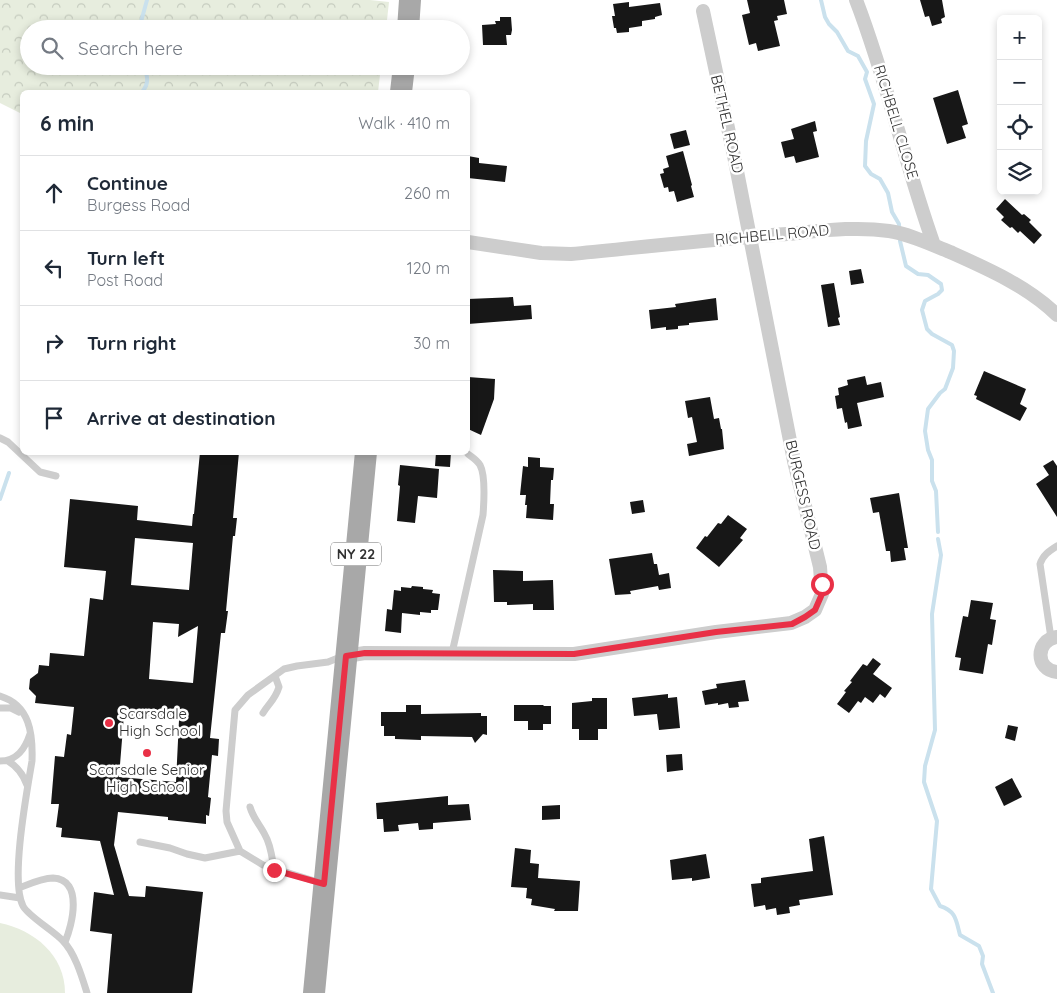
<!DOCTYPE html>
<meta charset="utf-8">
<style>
body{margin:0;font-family:Quicksand,sans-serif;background:#f6f6f7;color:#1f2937}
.controls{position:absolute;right:15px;top:15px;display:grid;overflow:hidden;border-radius:8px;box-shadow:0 2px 8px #0003}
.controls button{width:45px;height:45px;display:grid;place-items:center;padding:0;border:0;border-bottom:1px solid #e0e1e3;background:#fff;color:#1f2937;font:25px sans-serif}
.stop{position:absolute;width:15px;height:15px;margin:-11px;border:4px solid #e93046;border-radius:50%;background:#fff}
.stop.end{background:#e93046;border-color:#fff;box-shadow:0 1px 5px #0008}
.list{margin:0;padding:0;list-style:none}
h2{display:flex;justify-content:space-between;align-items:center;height:65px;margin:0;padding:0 20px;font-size:21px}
h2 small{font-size:16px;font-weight:400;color:#747a83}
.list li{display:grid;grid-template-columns:32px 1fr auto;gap:15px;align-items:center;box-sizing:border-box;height:75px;padding:0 20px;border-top:1px solid #e0e1e3}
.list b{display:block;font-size:19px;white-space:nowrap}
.list p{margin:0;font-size:16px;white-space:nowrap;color:#747a83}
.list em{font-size:16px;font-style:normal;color:#747a83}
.icon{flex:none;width:28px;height:28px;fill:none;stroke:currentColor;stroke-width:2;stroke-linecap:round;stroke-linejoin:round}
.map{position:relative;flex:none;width:1057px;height:993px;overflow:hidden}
.search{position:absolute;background:#fff;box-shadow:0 2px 8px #0003;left:20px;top:20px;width:450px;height:55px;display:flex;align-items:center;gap:12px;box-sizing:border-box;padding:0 18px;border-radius:28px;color:#747a83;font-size:19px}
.panel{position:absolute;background:#fff;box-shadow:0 2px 8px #0003;left:20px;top:90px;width:450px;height:365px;border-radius:8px}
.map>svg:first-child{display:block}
.forest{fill:url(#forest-crowns)}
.garden{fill:#e7edde}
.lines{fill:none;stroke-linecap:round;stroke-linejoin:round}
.stream{stroke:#cae1ed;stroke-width:4}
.building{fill:#171717;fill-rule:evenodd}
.service{stroke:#cdcdcd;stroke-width:7}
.minor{stroke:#cdcdcd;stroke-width:14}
.primary{stroke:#a8a8a8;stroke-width:22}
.route{stroke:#e93046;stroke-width:6}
.poi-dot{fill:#e93046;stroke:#fff;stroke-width:2}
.labels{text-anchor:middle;stroke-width:5;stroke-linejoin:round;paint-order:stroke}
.shield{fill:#fff;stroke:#6e6e6e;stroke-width:1}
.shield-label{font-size:14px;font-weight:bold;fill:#303030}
.street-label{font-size:15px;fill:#303030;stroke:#fff}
.poi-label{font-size:15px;fill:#303030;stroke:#fff;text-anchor:start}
</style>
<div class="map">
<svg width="1057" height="993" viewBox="0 0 1057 993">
<defs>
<pattern id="forest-crowns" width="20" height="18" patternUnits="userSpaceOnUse" patternTransform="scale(1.25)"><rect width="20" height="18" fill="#e7edde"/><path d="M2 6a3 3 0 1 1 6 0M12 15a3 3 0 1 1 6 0" fill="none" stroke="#c6ccbf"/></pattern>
</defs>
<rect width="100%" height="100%" fill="#fff"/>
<!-- forest -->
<path class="forest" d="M0,0H370L389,2L386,29H29V66H381L378,92H22V114L0,103Z"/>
<!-- garden -->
<path class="garden" d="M0,923C34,930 65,955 65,993H0Z"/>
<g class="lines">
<!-- stream -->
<path class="stream" d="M821,0L825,17L829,24L837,32L848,51L858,56L867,72L865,79L874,104L866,141L865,166L871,174L880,179L888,193L892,212L899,224L900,241L906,266L918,274L928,275L941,284L942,290L938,294L925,301L922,310L927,329L932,334L952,345L954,351L953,368L945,389L940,393L928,409L925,431L928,450L932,460V481L936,491L938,532
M139,29L147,0
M142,92C149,84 148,77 144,66
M0,499L9,473
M938,539L941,555L932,614L935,730L925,766L924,782L937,821L931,889L940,906C956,911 956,920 960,935L979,946L983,956L982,964L993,993"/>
</g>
<!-- building -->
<path class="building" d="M747,0H784L787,14L777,16L778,20L774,21L780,46L758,51L756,43L749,45L742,15L750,13Z
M920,0H942L945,17L941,19L942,23L932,26L929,16L925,17Z
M629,2V7L660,3L662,15L655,17V19L642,21V26L629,28V32L617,33L616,28H614L612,16H615L613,4Z
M500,17H511L512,30L511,35H506L507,45H483L482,25L496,24L495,21H500Z
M958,90L968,124L962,126L966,138L947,144L933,98Z
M815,121L817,131L813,132L819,157L796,163L794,156L785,158L781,142L794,139L791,129Z
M686,130L690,145L674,149L670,134Z
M683,151L692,185L691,186L694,197L677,202L674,191L669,192L668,187L664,188L660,174L664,173L663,169L669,167L666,156Z
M468,156L479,158V163L507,166L505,182L468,178Z
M1005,199L1022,215L1024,214L1031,220L1029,222L1042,235L1034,244L1020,231L1018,233L1012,227L1010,228L1001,220L1004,217L996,209Z
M861,269L864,283L851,285L849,271Z
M834,283L840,317L838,318L840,325L828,327L821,285Z
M513,297L514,306L531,305L532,319L468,324V299Z
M716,298L718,320L689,323V325L678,326V329L666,330V327L651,329L649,310L676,307L675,304Z
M984,371L1026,389L1020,404L1027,408L1020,421L976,399L977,396L974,395Z
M865,376L867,385L881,382L884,397L857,403L862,426L848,429L847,422L845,423L842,408L837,409L835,396L839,395L838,388L848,385L847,380Z
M468,377L495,379L494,399L481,435L468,429Z
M710,397L714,419L719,418L721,429H722L724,449L689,456L687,444L697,442L692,417L688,418L685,401Z
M200,452H239L233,518H237L235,536H233L226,611H228L225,633H221L210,738L219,739L218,756L212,755L208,797L211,798L209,816L206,815V824L168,820V817L118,812L114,845L129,896L145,897L146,886L203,892L192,993H107L112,934L90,931L94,892L114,895L100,841L61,837L62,828L56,827L59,804H51L55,756L64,757L67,734L71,735L74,707L35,703L36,696L29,689L30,679L38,673L39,665L49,666L50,653L84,656L90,598L103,600L106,571L64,567L70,499L138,506L137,520L192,526L193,514H194ZM135,538L193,543L189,590L131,585ZM153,622L179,624L178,637L198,626L193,683L149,679ZM124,715L179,720L176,782L119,777Z
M436,452H451L450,467L435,466Z
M528,457L540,458V467L554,468L553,480H551L550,504H554L553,520L526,518L527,505H525L526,495H520L523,466L528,467Z
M1053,460L1057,466V517L1036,484L1049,475L1043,466Z
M400,465L439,469L437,498L418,496L415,523L397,521L400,486L398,485Z
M899,493L908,548H904L906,560L891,562L890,551H886L879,512L873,513L870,498Z
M643,500L645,512L632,514L630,502Z
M728,515L747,529L740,538L743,540L719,567L696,548L705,536L707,537L718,523L721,524Z
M652,553L654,564H657L659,575L669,573L671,588L659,590L658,586L630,591L631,594L615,595L609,559Z
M493,570L523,571V581L553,580L554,610H533V604L507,605V602H494Z
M412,586L423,587V589L433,590L432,593L440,594L438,610H431V613L420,612V615L402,613L401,633L385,631L387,609L392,610L394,590L401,591V587L411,588Z
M971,600L993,603L990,619L996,620L992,645L988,644L983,674L959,670L961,658L955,657L963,616L968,617Z
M873,658L881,664L873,674L892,688L885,698L880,694L873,703L865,697L861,703L858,701L849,713L837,704L846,692L844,691L852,682L850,681L863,664L867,666Z
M745,680L749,701L738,702L739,707L729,708L728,703L718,705V703L705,705L702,691L717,688L716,684Z
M668,694V698L677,697L680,728L659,730L657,714L634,716L632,698Z
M592,698H607V729H598V740H579V729H572V703L592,701Z
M406,705H421V714L481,713V716H487V735L483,734L475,743L472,737L421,736V740L395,739V736H384V726H381V712H406Z
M514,705H543L544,706H551V724H543V730H528V721H514Z
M1008,725L1018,727L1015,741L1005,738Z
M682,754L683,770L667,772L666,755Z
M1012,778L1022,797L1004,806L995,787Z
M448,796V805L469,804L471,820L433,823V829L419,830L418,823L398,825L399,831L384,832L383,819H377L376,803Z
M560,805V819L542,820V806Z
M824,836L833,895L799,900L800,905L789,907L790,913L777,915L776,908L766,910L765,905L754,907L751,884L761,883V878L813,871L809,839Z
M515,848L531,850L530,863L539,864L538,878L580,881L578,911H554L555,909L531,905L532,899L526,898L527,888L511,887Z
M706,854L710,878L692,881V878L672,880L670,860Z"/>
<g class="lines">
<!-- service -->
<path class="service" d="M0,438L8,442L40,472L56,476
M1051,638L1040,564C1043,555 1049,551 1057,546
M452,653L483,515C484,502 486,476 480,465C477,460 472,457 468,454
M0,696C30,705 33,734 32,761C27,791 10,881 23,906C28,916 54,931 63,941C75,953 82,977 87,993
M0,708H11L19,712
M263,713C269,703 275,700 279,687L275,676
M0,761C17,761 25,749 30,734
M8,761C18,767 23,774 27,785
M250,807C253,818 260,825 265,835C271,845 272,858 274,869
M140,842L170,848L187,854L205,858L240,851
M321,883L263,865L240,851L227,822L226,811L235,710L248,695L284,669L297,666L328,662L343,656
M19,888C29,884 42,878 53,878C84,879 72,926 65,942
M0,895L20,898"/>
<!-- minor -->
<path class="minor" d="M856,0C887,80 905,164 934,245
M468,242L541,253L571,254C643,247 715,239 787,234C820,231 855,226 889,231C910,234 930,244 950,252C988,269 1027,286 1057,315
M1057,637C1035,640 1035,670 1057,672
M346,656L365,653L574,654L716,632L791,623L805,617L815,610L818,603L822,594L820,567L794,461L734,156L703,11"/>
<!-- primary -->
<path class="primary" d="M408,29L410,0
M401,92L404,66
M314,993L366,452"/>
</g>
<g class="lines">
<!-- route -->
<path class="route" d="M274,870L324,884L346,656L365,653L574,654L716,632L792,624L805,617L815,610L822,594V584"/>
</g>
<!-- markers -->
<g class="poi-dot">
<circle cx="109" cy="723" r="5"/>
<circle cx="147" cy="753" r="5"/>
</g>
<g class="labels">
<!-- shield labels -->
<rect class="shield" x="331" y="542.5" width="50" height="23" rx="4"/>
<g class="shield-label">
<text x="356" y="559">NY 22</text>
</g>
<!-- street labels -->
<g class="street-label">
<text transform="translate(896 122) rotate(73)" y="5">RICHBELL CLOSE</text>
<text transform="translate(727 124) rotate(77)" y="5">BETHEL ROAD</text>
<text transform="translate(772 235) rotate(-5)" y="5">RICHBELL ROAD</text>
<text transform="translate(803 495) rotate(77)" y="5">BURGESS ROAD</text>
</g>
<!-- poi labels -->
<g class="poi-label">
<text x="119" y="719">Scarsdale<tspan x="119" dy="17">High School</tspan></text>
<text x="147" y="775" text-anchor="middle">Scarsdale Senior<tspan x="147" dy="17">High School</tspan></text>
</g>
</g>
</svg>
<div class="controls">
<button>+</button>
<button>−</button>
<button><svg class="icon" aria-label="locate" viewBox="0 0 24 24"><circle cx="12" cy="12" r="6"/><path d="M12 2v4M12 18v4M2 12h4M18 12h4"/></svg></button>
<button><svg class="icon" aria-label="layers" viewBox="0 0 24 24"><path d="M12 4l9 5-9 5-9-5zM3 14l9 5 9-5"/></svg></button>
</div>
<div class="stop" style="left:822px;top:584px"></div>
<div class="stop end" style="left:274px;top:870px"></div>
<div class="search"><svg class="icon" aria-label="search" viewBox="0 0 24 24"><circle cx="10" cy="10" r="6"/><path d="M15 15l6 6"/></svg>Search here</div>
<section class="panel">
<h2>6 min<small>Walk · 410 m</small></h2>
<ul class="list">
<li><svg class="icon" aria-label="ahead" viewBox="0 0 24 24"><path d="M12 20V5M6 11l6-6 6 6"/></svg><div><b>Continue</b><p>Burgess Road</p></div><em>260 m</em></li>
<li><svg class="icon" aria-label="left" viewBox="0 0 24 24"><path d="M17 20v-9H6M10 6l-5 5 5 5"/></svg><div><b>Turn left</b><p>Post Road</p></div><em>120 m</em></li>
<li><svg class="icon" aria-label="right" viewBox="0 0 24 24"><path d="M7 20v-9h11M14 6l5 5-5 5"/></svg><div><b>Turn right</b></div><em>30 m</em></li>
<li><svg class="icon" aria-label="arrive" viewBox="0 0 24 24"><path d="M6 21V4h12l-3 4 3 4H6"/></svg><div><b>Arrive at destination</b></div></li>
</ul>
</section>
</div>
